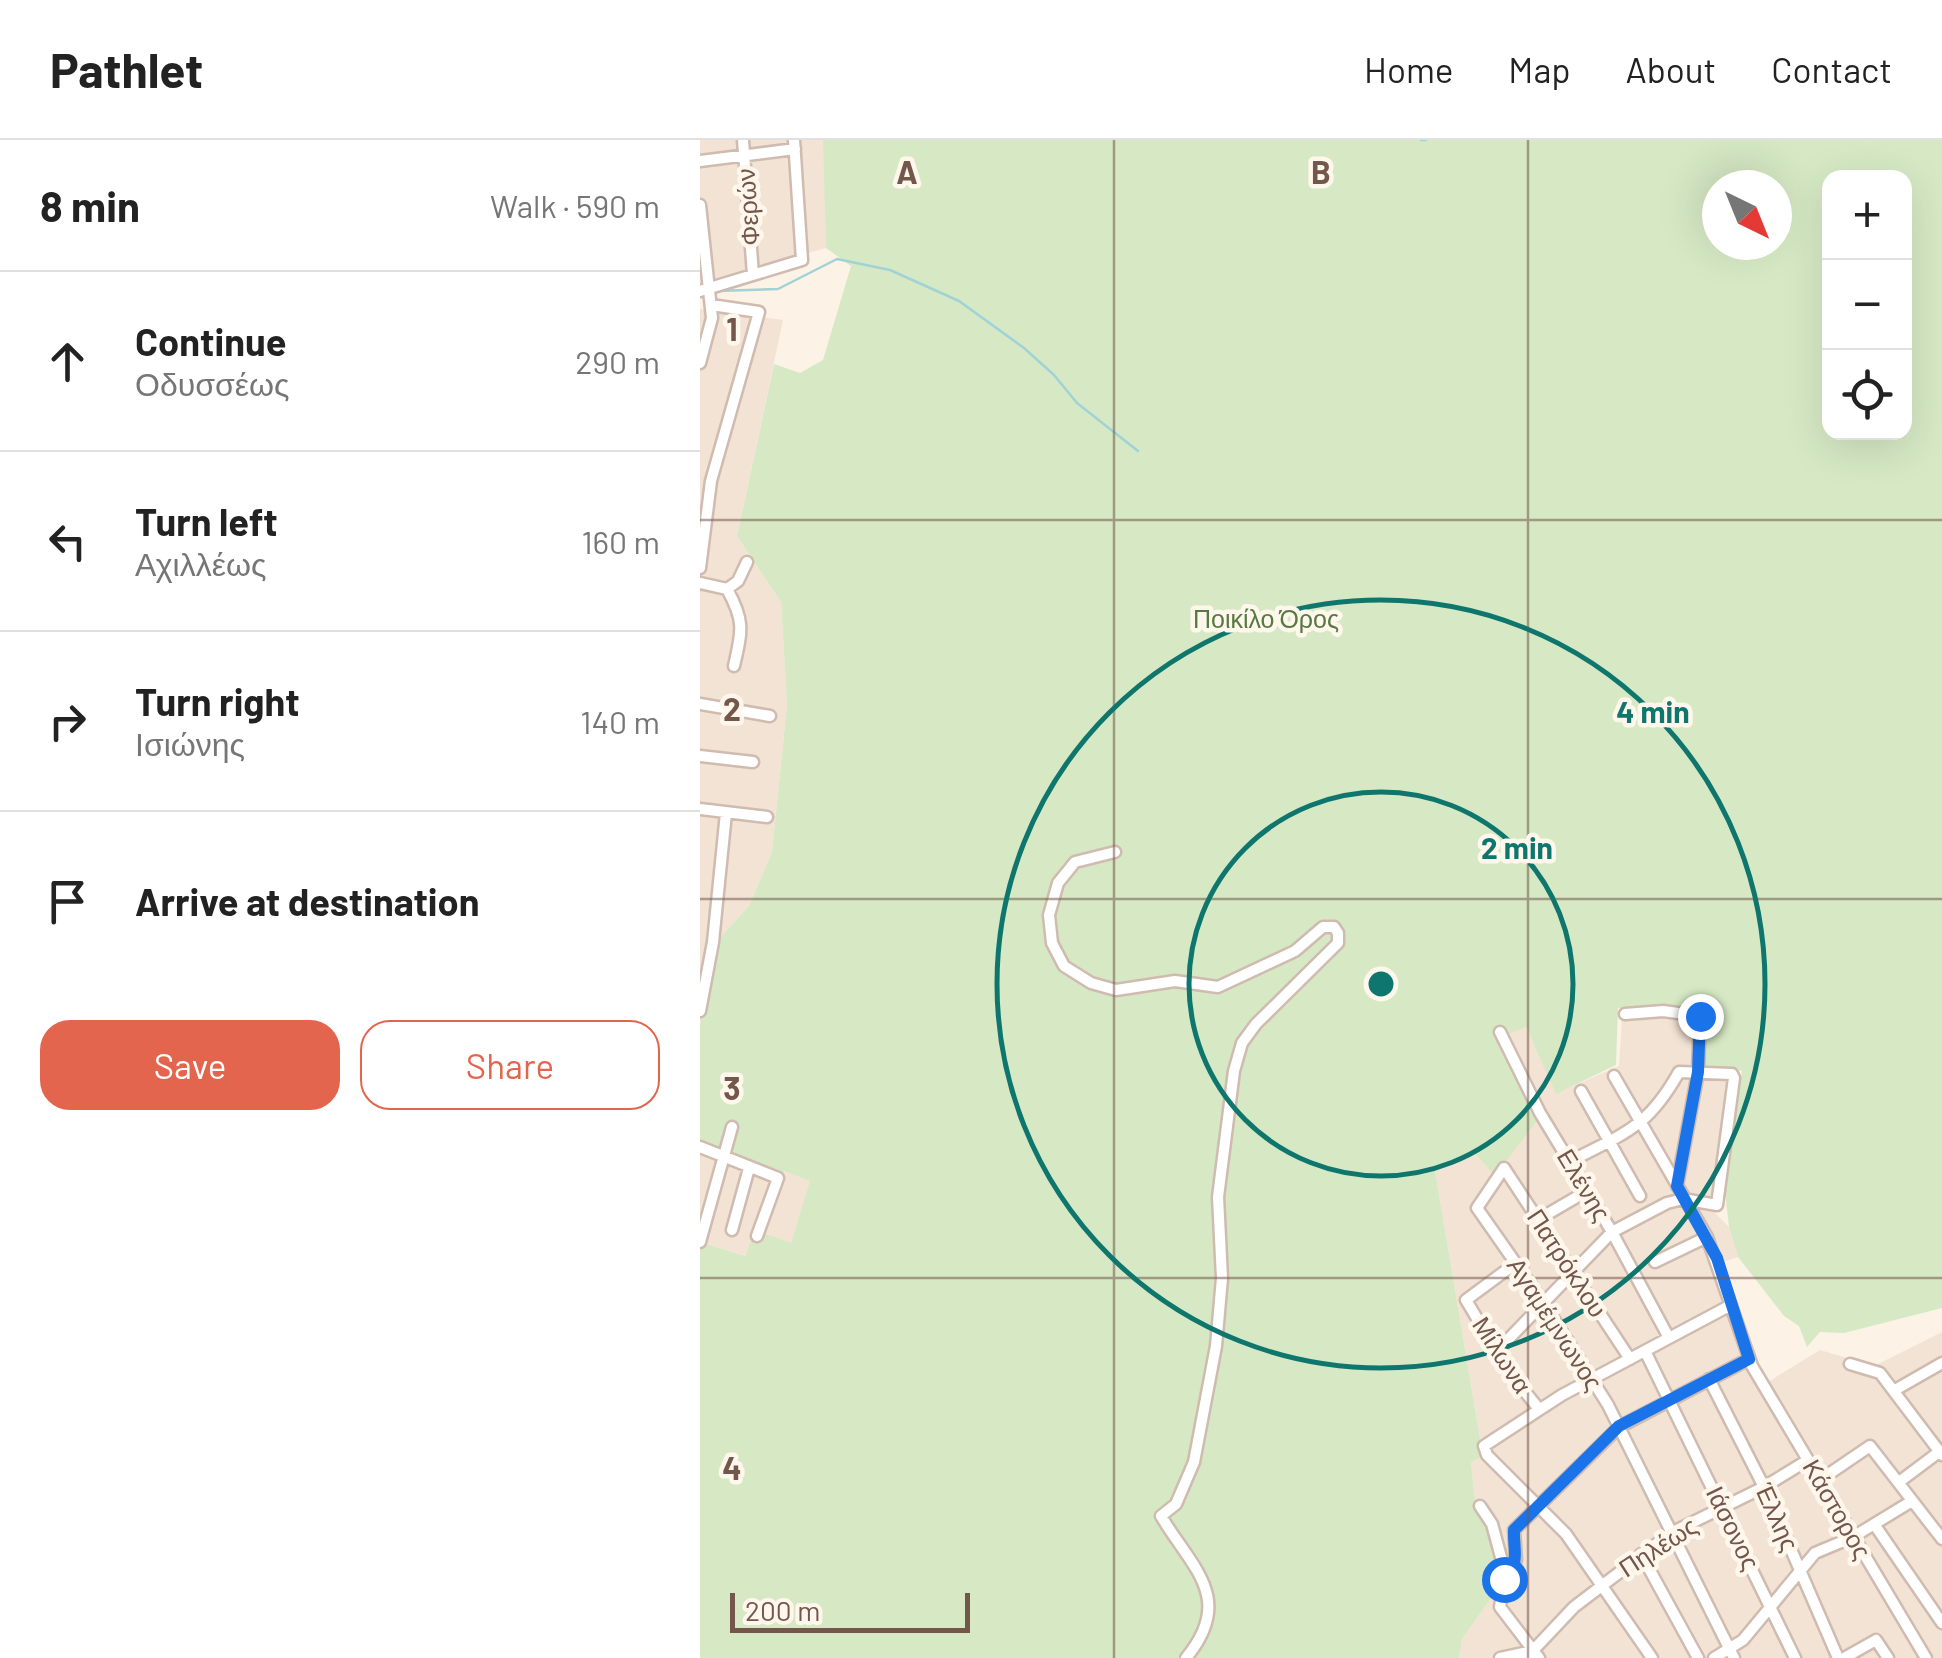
<!DOCTYPE html>
<meta charset="utf-8">
<style>
body{margin:0;font-family:Barlow,sans-serif;background:#f6f6f6;color:#222}
.controls{position:absolute;right:30px;top:30px;display:grid;overflow:hidden;border-radius:20px;box-shadow:0 10px 40px #0002}
.controls button{width:90px;height:90px;display:grid;place-items:center;padding:0;border:0;border-bottom:2px solid #e0e0e0;background:#fff;color:#222;font:50px sans-serif}
.compass{position:absolute;left:1002px;top:30px;width:90px;height:90px;border-radius:50%;background:#fff;box-shadow:0 10px 40px #0002;rotate:137deg}
.scale{position:absolute;left:30px;bottom:25px;width:240px;box-sizing:border-box;padding-left:10px;border:5px solid #74574b;border-top:0;font-size:28px;line-height:35px;white-space:nowrap;color:#74574b;-webkit-text-stroke:8px #fff6ec;paint-order:stroke}
.stop{position:absolute;width:30px;height:30px;margin:-22px;border:8px solid #1a73e8;border-radius:50%;background:#fff}
.stop.end{background:#1a73e8;border-color:#fff;box-shadow:0 2px 10px #0008}
.list{margin:0;padding:0;list-style:none}
h2{display:flex;justify-content:space-between;align-items:center;height:130px;margin:0;padding:0 40px;font-size:42px}
h2 small{font-size:32px;font-weight:400;color:#767676}
.list li{display:grid;grid-template-columns:65px 1fr auto;gap:30px;align-items:center;box-sizing:border-box;height:180px;padding:0 40px;border-top:2px solid #e0e0e0}
.list b{display:block;font-size:38px;white-space:nowrap}
.list p{margin:0;font-size:32px;white-space:nowrap;color:#767676}
.list em{font-size:32px;font-style:normal;color:#767676}
.actions{display:flex;gap:20px;padding:30px 40px}
.actions a{flex:1;padding:22px 0;border:2px solid #e3654e;border-radius:30px;text-align:center;font-size:35px;color:#e3654e}
.actions .main{background:#e3654e;color:#fff}
.icon{flex:none;width:55px;height:55px;fill:none;stroke:currentColor;stroke-width:2;stroke-linecap:round;stroke-linejoin:round}
.map{position:relative;flex:none;width:1242px;height:1518px;overflow:hidden}
header{display:flex;align-items:center;gap:60px;box-sizing:border-box;height:140px;padding:0 50px;background:#fff;border-bottom:2px solid #e0e0e0}
header strong{font-size:48px}
nav{display:flex;gap:55px;margin-inline-start:auto;font-size:35px}
main{display:flex}
aside{flex:1;background:#fff}
.map>svg:first-child{display:block}
.residential{fill:#f3e3d4}
.green{fill:#d6e9c4;fill-rule:evenodd}
.lines{fill:none;stroke-linecap:round;stroke-linejoin:round}
.stream{stroke:#a1d2d6;stroke-width:2.5}
.street-casing{stroke:#cfbbaf;stroke-width:15}
.street{stroke:#fff;stroke-width:10}
.route{stroke:#1a73e8;stroke-width:12}
.grid{fill:none;stroke:#74574b;stroke-width:2.5;stroke-opacity:0.55}
.ring{fill:none;stroke:#0f766e;stroke-width:5}
.labels{text-anchor:middle;stroke-width:9;stroke-linejoin:round;paint-order:stroke}
.street-label{font-size:25px;fill:#74574b;stroke:#fff6ec}
.park-label{font-size:25px;fill:#577a43;stroke:#fff6ec}
.grid-label{font-size:32px;text-anchor:middle;font-weight:bold;fill:#74574b;stroke:#fff6ec;stroke-width:9;stroke-linejoin:round;paint-order:stroke}
.centre{fill:#0f766e;stroke:#fff6ec;stroke-width:5}
.ring-label{font-size:30px;text-anchor:middle;font-weight:bold;fill:#0f766e;stroke:#fff6ec;stroke-width:9;stroke-linejoin:round;paint-order:stroke}
</style>
<header>
<strong>Pathlet</strong>
<nav><a>Home</a><a>Map</a><a>About</a><a>Contact</a></nav>
</header>
<main>
<aside>
<h2>8 min<small>Walk · 590 m</small></h2>
<ul class="list">
<li><svg class="icon" aria-label="ahead" viewBox="0 0 24 24"><path d="M12 20V5M6 11l6-6 6 6"/></svg><div><b>Continue</b><p>Οδυσσέως</p></div><em>290 m</em></li>
<li><svg class="icon" aria-label="left" viewBox="0 0 24 24"><path d="M17 20v-9H6M10 6l-5 5 5 5"/></svg><div><b>Turn left</b><p>Αχιλλέως</p></div><em>160 m</em></li>
<li><svg class="icon" aria-label="right" viewBox="0 0 24 24"><path d="M7 20v-9h11M14 6l5 5-5 5"/></svg><div><b>Turn right</b><p>Ισιώνης</p></div><em>140 m</em></li>
<li><svg class="icon" aria-label="arrive" viewBox="0 0 24 24"><path d="M6 21V4h12l-3 4 3 4H6"/></svg><div><b>Arrive at destination</b></div></li>
</ul>
<div class="actions"><a class="main">Save</a><a>Share</a></div>
</aside>
<div class="map">
<svg width="1242" height="1518" viewBox="0 0 1242 1518">
<rect width="100%" height="100%" fill="#fcf2e6"/>
<!-- residential -->
<path class="residential" d="M0,0H124L126,108L0,144Z
M0,169L83,180L37,396L81,462L87,565L72,712L49,766L16,802L0,885Z
M955,875L996,879L994,936L1029,939L1013,1071L1029,1087L1038,1117L1022,1122L1055,1221L1068,1242L1120,1210L1174,1226L1242,1192V1518H759L762,1499L802,1443L789,1383L776,1369L771,1322L783,1316L735,1031L776,1015L794,1035L807,896L825,886L857,953L919,926L922,877Z
M0,1004L81,1037L84,1031L111,1041L91,1103L47,1116L0,1102Z"/>
<!-- green -->
<path class="green" d="M123,0H1242V1168L1144,1193L1120,1192L1107,1207L1099,1186L1084,1176L1038,1117L1029,1087L1024,1043L1042,931L1005,927L1008,865L918,868L916,925L856,954L826,887L807,895L842,974L795,1036L776,1015L735,1031L783,1316L771,1322L776,1369L789,1383L803,1432L802,1443L762,1499L759,1518H0V1102L46,1116L54,1090L91,1103L110,1041L84,1031L81,1038L0,1004V885L16,802L49,766L72,712L87,565L81,462L37,396L74,224L100,233L123,220L151,126L126,108ZM1130,38H1204V292H1130ZM1017,45H1077V105H1017Z"/>
<g class="lines">
<!-- stream -->
<path class="stream" d="M721,0H726
M17,151L78,149L137,119L190,130L259,161L324,208L354,235L377,263L438,311"/>
<!-- street casing -->
<g class="street-casing">
<path id="street" d="M43,0L53,135
M0,21L95,9
M0,65L12,178L0,223
M0,151L102,120L94,0
M0,428L11,341L59,172L11,165
M0,443L27,449C45,481 42,491 34,526
M27,449L38,441L47,422
M0,564L70,576
M0,616L53,622
M0,669L67,677
M415,712L375,722L358,743L349,775L352,803L364,826L391,843L416,850L475,841L518,847L595,811L623,787H634L638,793V803L556,884L542,903L534,931L518,1057L522,1138L516,1206L494,1322L476,1364L461,1376C491,1427 536,1458 486,1518
M0,871L13,802L26,673
M925,874L963,871L1000,876L998,932L977,1046
M800,892L840,973L912,1092L969,1198
M914,936L1007,1097L1052,1226L1226,1518
M881,951L940,1056
M0,1007L78,1038L57,1096
M839,1079L887,1051
M32,1090L49,1028
M0,1102L32,987
M955,1122L1007,1097
M816,1123L766,1160L809,1232L839,1269
M945,1211L1095,1518
M796,1212L912,1092L967,1063L983,1059L1017,1065L1034,938L1032,934L979,932C947,989 924,993 869,1022
M930,1219L804,1028L777,1068L845,1165L908,1265L1034,1518
M1150,1224L1180,1233L1242,1315
M1009,1239L1064,1347L1138,1518
M1195,1250L1242,1223
M1120,1340L1170,1306L1242,1399
M1199,1342L1239,1312
M780,1366L792,1384L805,1432L800,1467L839,1518
M1174,1384L1242,1483
M941,1414L998,1518
M804,1439L816,1420L814,1390L919,1287L1049,1219
M800,1518L833,1511
M826,1518L874,1467L971,1393L1064,1347L1108,1320
M952,1518L866,1394L787,1315L784,1306L862,1255L1031,1165
M1014,1518L1043,1500L1115,1413L1153,1397L1212,1361
M1144,1518L1176,1500L1188,1518"/>
</g>
<!-- street -->
<use href="#street" class="street"/>
</g>
<g class="lines">
<!-- route -->
<path class="route" d="M804,1439C821,1425 813,1409 814,1390L919,1286L1049,1219L1017,1118L977,1046L998,932L1000,876"/>
</g>
<!-- grid -->
<path class="grid" d="M414,0V1518M828,0V1518M0,380H1242M0,759H1242M0,1138H1242"/>
<!-- distance rings -->
<g class="ring">
<circle cx="681" cy="844" r="192"/>
<circle cx="681" cy="844" r="384"/>
</g>
<g class="labels">
<!-- street labels -->
<g class="street-label">
<text transform="translate(48 67) rotate(-94)" y="9">Φερών</text>
<text transform="translate(884 1045) rotate(59)" y="9">Ελένης</text>
<text transform="translate(867 1123) rotate(57)" y="9">Πατρόκλου</text>
<text transform="translate(855 1184) rotate(57)" y="9">Αγαμέμνωνος</text>
<text transform="translate(802 1215) rotate(57)" y="9">Μίλωνα</text>
<text transform="translate(1137 1369) rotate(60)" y="9">Κάστορος</text>
<text transform="translate(1077 1377) rotate(66)" y="9">Έλλης</text>
<text transform="translate(1033 1388) rotate(64)" y="9">Ιάσονος</text>
<text transform="translate(958 1407) rotate(-33)" y="9">Πηλέως</text>
</g>
<!-- park labels -->
<g class="park-label">
<text x="566" y="488">Ποικίλο Όρος</text>
</g>
</g>
<g class="grid-label">
<text x="207" y="44">A</text>
<text x="621" y="44">B</text>
<text x="32" y="201">1</text>
<text x="32" y="581">2</text>
<text x="32" y="960">3</text>
<text x="32" y="1340">4</text>
</g>
<circle cx="681" cy="844" r="15" class="centre"/>
<g class="ring-label">
<text x="953" y="583">4 min</text>
<text x="817" y="719">2 min</text>
</g>
</svg>
<div class="controls">
<button>+</button>
<button>−</button>
<button><svg class="icon" aria-label="locate" viewBox="0 0 24 24"><circle cx="12" cy="12" r="6"/><path d="M12 2v4M12 18v4M2 12h4M18 12h4"/></svg></button>
</div>
<svg class="compass" viewBox="-18 -18 36 36"><path d="M0-13l5 13h-10z" fill="#e53935"/><path d="M0 13l5-13h-10z" fill="#767676"/></svg>
<div class="scale">200 m</div>
<div class="stop" style="left:804px;top:1439px"></div>
<div class="stop end" style="left:1000px;top:876px"></div>
</div>
</main>
